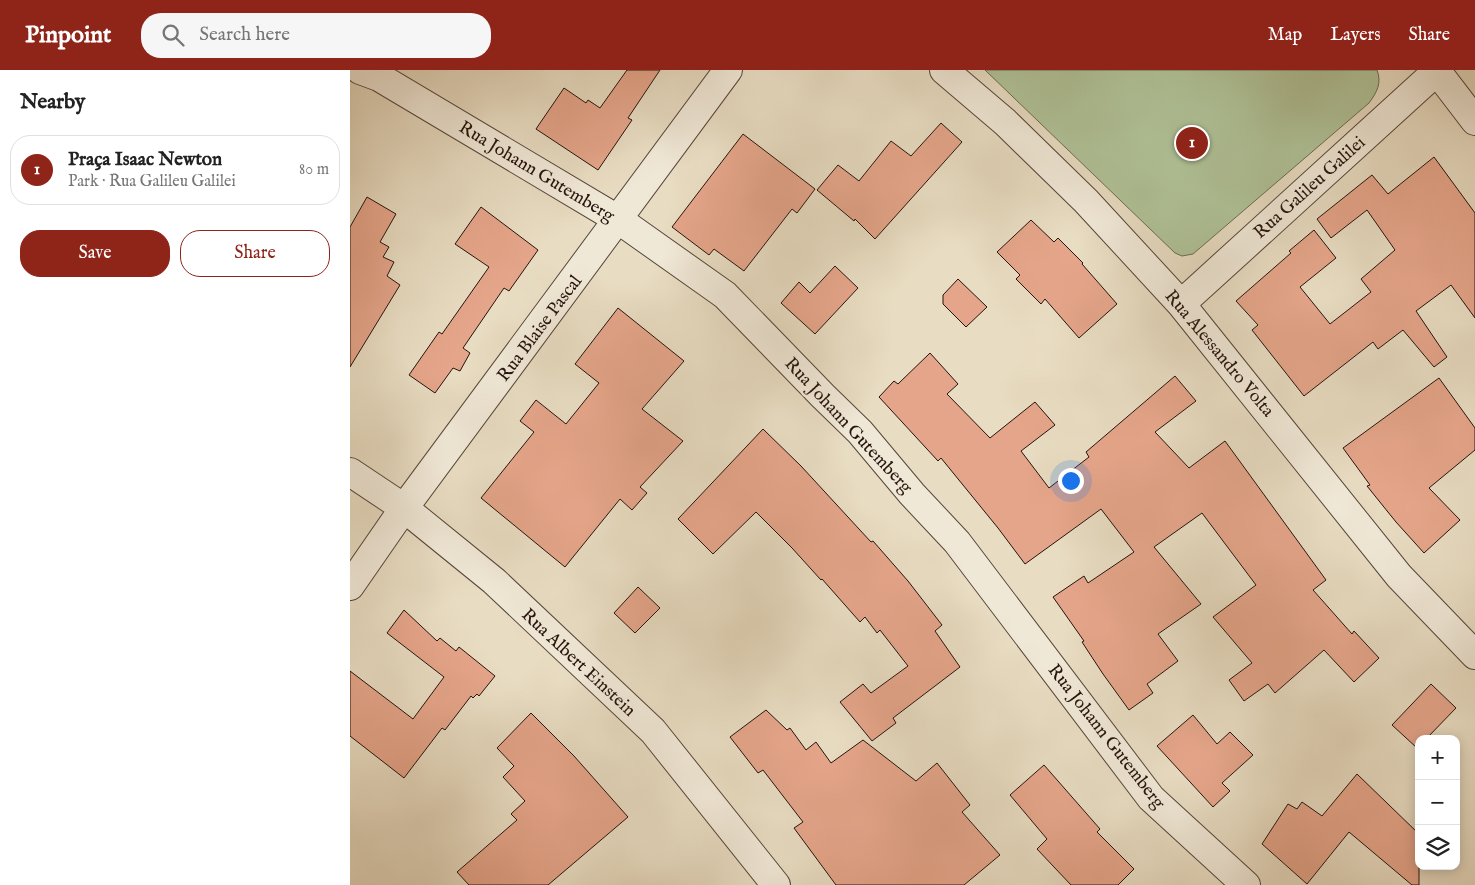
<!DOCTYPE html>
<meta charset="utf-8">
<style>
body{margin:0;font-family:"IM FELL English",serif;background:#f6f6f6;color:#222}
.controls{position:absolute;right:15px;bottom:15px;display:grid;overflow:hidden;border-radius:10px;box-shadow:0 2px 12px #0003}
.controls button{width:45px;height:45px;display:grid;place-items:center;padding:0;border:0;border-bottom:1px solid #e0e0e0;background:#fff;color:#222;font:25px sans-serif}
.you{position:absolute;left:720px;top:410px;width:18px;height:18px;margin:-12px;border:4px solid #fff;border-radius:50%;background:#1a73e8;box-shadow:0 0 0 8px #1a73e833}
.badge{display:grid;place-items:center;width:32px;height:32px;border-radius:50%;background:#8f2418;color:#fff;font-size:16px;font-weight:700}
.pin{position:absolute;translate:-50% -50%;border:2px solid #fff;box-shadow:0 1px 5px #0006}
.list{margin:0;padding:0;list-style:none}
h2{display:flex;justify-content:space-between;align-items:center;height:65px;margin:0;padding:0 20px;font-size:21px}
h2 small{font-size:16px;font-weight:400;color:#767676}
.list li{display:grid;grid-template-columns:32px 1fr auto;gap:15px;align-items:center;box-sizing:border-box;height:70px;margin:0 10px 10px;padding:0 10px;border:1px solid #e0e0e0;border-radius:20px}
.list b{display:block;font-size:19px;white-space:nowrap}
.list p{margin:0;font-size:16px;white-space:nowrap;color:#767676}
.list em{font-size:16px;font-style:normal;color:#767676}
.actions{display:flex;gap:10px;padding:15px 20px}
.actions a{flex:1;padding:11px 0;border:1px solid #8f2418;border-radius:20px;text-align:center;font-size:18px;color:#8f2418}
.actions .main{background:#8f2418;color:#fff}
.icon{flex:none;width:28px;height:28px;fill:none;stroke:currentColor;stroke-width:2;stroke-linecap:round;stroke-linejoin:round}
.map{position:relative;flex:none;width:1125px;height:815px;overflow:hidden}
header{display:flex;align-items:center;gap:30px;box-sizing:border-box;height:70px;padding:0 25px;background:#8f2418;color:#fff}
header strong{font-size:24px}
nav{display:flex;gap:28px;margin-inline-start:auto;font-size:18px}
.search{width:350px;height:45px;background:#f6f6f6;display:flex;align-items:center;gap:12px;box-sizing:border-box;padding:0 18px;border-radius:20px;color:#767676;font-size:19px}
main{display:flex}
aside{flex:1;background:#fff}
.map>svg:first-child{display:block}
.green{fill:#b0c298;stroke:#6a6b52}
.building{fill:#e5a58a;stroke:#25140d}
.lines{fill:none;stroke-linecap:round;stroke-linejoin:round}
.street-casing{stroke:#56463a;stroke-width:30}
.street{stroke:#f0e8d7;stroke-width:28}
.labels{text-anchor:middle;stroke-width:5;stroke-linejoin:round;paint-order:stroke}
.street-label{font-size:18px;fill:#25140d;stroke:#f0e8d7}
</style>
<header>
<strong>Pinpoint</strong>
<div class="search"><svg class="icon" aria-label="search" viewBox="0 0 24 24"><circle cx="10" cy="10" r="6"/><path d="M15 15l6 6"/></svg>Search here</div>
<nav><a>Map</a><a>Layers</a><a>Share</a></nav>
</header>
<main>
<aside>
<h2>Nearby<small></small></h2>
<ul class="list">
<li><span class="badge">1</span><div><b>Praça Isaac Newton</b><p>Park · Rua Galileu Galilei</p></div><em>80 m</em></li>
</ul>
<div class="actions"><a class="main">Save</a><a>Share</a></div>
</aside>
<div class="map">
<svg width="1125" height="815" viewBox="0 0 1125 815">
<rect width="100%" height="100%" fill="#e8dcc2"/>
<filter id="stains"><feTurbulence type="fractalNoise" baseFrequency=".004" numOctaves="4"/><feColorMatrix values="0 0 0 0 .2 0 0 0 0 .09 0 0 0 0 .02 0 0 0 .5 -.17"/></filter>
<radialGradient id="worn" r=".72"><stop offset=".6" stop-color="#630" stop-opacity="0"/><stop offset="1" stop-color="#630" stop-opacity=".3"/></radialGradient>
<!-- green -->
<path class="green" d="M635,0H1027C1032,13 1027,22 1019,33L843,184L832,186L825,183Z"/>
<!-- building -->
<path class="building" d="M277,0H310L278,48L282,50L248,100L186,59L214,18L236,33L238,30L250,38Z
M591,53L612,72L525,169L505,149L504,151L467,120L488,95L509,111L541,71L561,86Z
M393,64L465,119L447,143L442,139L394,201L364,179L359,185L322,157Z
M1084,87L1125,143V248L1101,215L1066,241L1097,287L1084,297L1053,260L1028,279L1023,272L954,326L902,260L908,255L886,231L941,183L939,181L964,160L986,188L950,217L980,254L1021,222L1011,209L1045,180L1017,140L981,168L967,149L1022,105L1038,124Z
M17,127L46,144L30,172L39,177L33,187L44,192L37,206L50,215L0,297V157Z
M131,137L188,180L159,221L154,218L113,278L120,283L110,301L103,298L85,323L59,305L89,262L92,264L139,197L105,174Z
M681,150L704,172L708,168L733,193L732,194L767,234L729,268L695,229L691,234L666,209L670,205L647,182Z
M485,196L508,218L465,264L431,233L449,212L460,223Z
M608,209L637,237L616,257L593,234V225Z
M268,238L334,291L292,339L333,371L290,417L297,423L282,440L270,429L215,497L131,428L184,362L170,351L186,330L216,354L249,313L225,294Z
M580,283L608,314L597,324L640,368L685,332L705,355L671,381L699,418L739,387L736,382L825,306L846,331L805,362L839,398L875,371L976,510L963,520L1002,564L1004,561L1029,588L1004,612L974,580L925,623L918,614L894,631L879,610L902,593L863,547L906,515L852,443L804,477L851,534L808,564L828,591L797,614L803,623L779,640L753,604L732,572L734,571L703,527L734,506L738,513L784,482L751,439L675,494L648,458L591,388L588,391L529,327L544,311L548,314Z
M1089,308L1125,358V380L1079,418L1110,450L1074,483L1046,452L1017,416L1020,415L993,378Z
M413,359L451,396L521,472L523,471L558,511L592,555L585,561L610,597L543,648L546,653L522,671L490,632L513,614L521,623L558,596L530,560L527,563L515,547L510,552L472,509L471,510L442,478L406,442L363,484L328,449Z
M288,517L310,538L285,563L264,543Z
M54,540L87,571L90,568L106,581L109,577L145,606L129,626L127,624L123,628L121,626L95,660L92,658L54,708L0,666V601L63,649L94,607L37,563Z
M1081,614L1106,638L1076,669H1069V676L1067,678L1042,655Z
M416,640L437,660L440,658L456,680L466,672L481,693L513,670L566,711L587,693L620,735L612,742L650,785L614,815H486L444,758L453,752L413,700L408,703L380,667Z
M181,643L224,686L278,747L198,815H119L107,802L167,750L161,744L175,731L153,707L164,696L147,678Z
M843,645L867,674L880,662L903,685L872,713L880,721L863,737L807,676Z
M694,695L750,759L747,762L784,799L768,815H721L687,779L697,769L660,725Z
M1007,704L1069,764V815H1062L999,762L957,814L912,774L938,734L947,739L952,732L972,746Z"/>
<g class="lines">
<!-- street casing -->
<g class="street-casing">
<path id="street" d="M10,0L29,7L269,150L375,225L473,326L510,362L562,424L607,472L801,728L896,815
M594,0L655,52L736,131L831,234L1049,506L1125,585
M1086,0L1125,51
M831,234L1087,1
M0,402L54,438L144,511L303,661L426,815
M0,516L54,438L378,0"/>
</g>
<!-- street -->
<use href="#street" class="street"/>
</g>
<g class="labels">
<!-- street labels -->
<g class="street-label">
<text transform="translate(187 101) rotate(31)" y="6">Rua Johann Gutemberg</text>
<text transform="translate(959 117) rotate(-42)" y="6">Rua Galileu Galilei</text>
<text transform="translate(189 258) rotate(-53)" y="6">Rua Blaise Pascal</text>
<text transform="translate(870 283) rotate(50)" y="6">Rua Alessandro Volta</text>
<text transform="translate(499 355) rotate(47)" y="6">Rua Johann Gutemberg</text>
<text transform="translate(229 592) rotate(43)" y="6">Rua Albert Einstein</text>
<text transform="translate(757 666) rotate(52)" y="6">Rua Johann Gutemberg</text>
</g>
</g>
<rect width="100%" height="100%" filter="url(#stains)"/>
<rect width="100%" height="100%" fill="url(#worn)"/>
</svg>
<div class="controls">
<button>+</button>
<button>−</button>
<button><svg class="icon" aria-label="layers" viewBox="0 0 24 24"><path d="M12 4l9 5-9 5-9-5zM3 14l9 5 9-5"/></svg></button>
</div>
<div class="you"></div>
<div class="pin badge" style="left:842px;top:73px">1</div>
</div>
</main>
